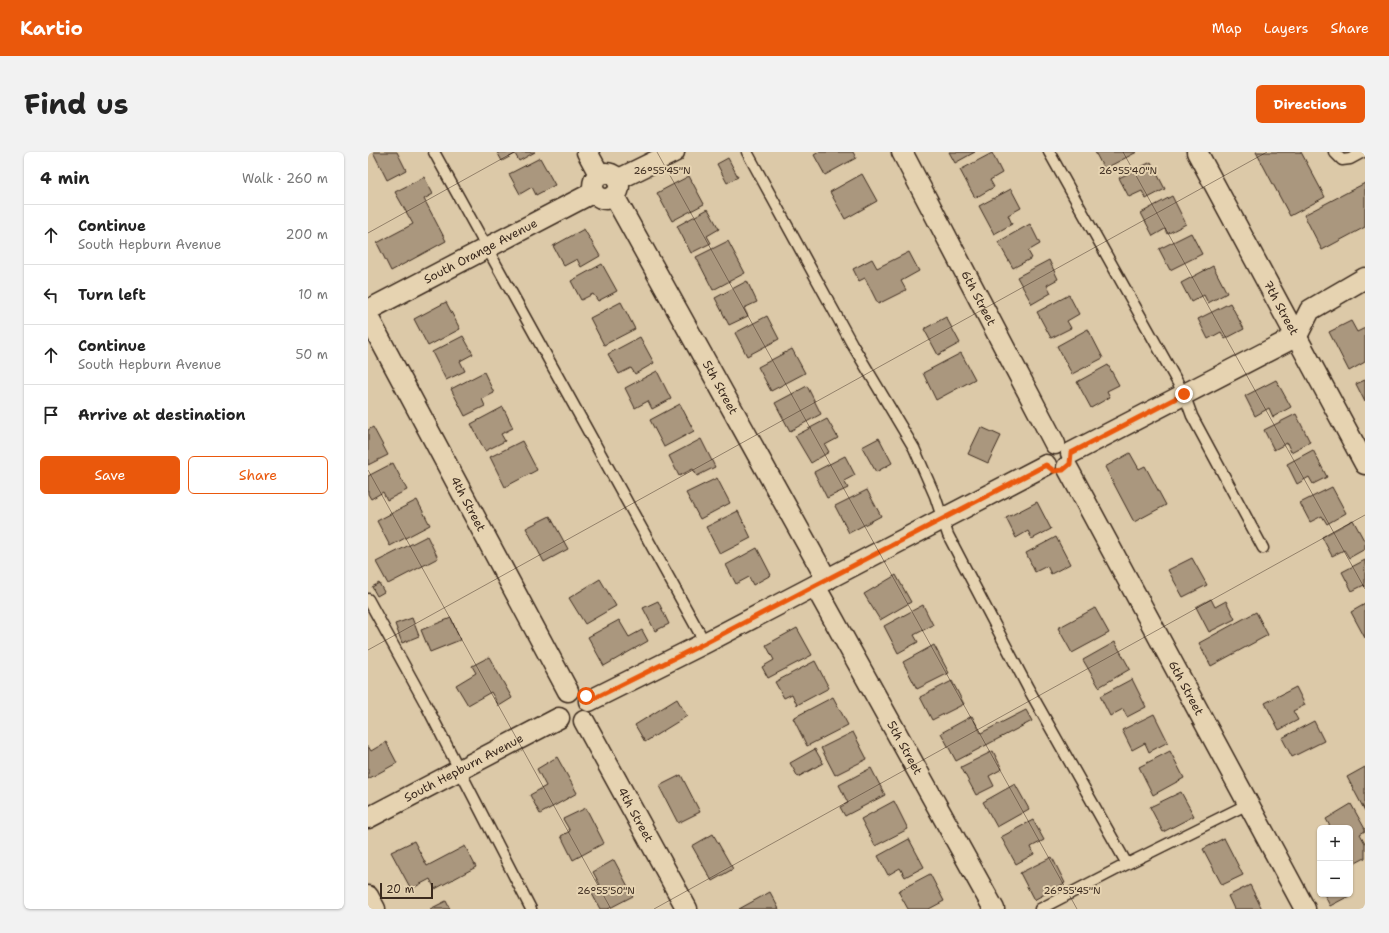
<!DOCTYPE html>
<meta charset="utf-8">
<style>
body{margin:0;font-family:"Shantell Sans",sans-serif;background:#f2f2f2;color:#222}
.controls{position:absolute;right:12px;bottom:12px;display:grid;overflow:hidden;border-radius:6px;box-shadow:0 1px 3px #0004}
.controls button{width:36px;height:36px;display:grid;place-items:center;padding:0;border:0;border-bottom:1px solid #e0e0e0;background:#fff;color:#222;font:20px sans-serif}
.scale{position:absolute;left:12px;bottom:10px;width:53px;box-sizing:border-box;padding-left:4px;border:2px solid #3b2a1e;border-top:0;font-size:11px;line-height:14px;white-space:nowrap;color:#3b2a1e;-webkit-text-stroke:3px #e6d3b1;paint-order:stroke}
.stop{position:absolute;width:12px;height:12px;margin:-9px;border:3px solid #ea580c;border-radius:50%;background:#fff}
.stop.end{background:#ea580c;border-color:#fff;box-shadow:0 1px 4px #0008}
.list{margin:0;padding:0;list-style:none}
h2{display:flex;justify-content:space-between;align-items:center;height:52px;margin:0;padding:0 16px;font-size:17px}
h2 small{font-size:13px;font-weight:400;color:#767676}
.list li{display:grid;grid-template-columns:26px 1fr auto;gap:12px;align-items:center;box-sizing:border-box;height:60px;padding:0 16px;border-top:1px solid #e0e0e0}
.list b{display:block;font-size:15px;white-space:nowrap}
.list p{margin:0;font-size:13px;white-space:nowrap;color:#767676}
.list em{font-size:13px;font-style:normal;color:#767676}
.actions{display:flex;gap:8px;padding:12px 16px}
.actions a{flex:1;padding:9px 0;border:1px solid #ea580c;border-radius:6px;text-align:center;font-size:14px;color:#ea580c}
.actions .main{background:#ea580c;color:#fff}
.icon{flex:none;width:22px;height:22px;fill:none;stroke:currentColor;stroke-width:2;stroke-linecap:round;stroke-linejoin:round}
.map{position:relative;flex:none;width:997px;height:757px;overflow:hidden;border-radius:6px}
header{display:flex;align-items:center;gap:24px;box-sizing:border-box;height:56px;padding:0 20px;background:#ea580c;color:#fff}
header strong{font-size:19px}
nav{display:flex;gap:22px;margin-inline-start:auto;font-size:14px}
.intro{display:flex;align-items:center;justify-content:space-between;box-sizing:border-box;height:96px;padding:0 24px}
h1{margin:0;font-size:28px}
.button{padding:10px 18px;border-radius:6px;background:#ea580c;color:#fff;font-size:14px;font-weight:700}
main{display:flex;gap:24px;padding:0 24px}
aside{flex:1;background:#fff;border-radius:6px;box-shadow:0 1px 3px #0004}
.map>svg:first-child{display:block}
.building{fill:#aa977e;stroke:#3b2a1e}
.lines{fill:none;stroke-linecap:round;stroke-linejoin:round}
.lane-casing{stroke:#3b2a1e;stroke-width:13}
.street-casing{stroke:#3b2a1e;stroke-width:23}
.lane{stroke:#e6d3b1;stroke-width:10}
.street{stroke:#e6d3b1;stroke-width:20}
.route{stroke:#ea580c;stroke-width:5}
.ticks{fill:none;stroke:#3b2a1e;stroke-width:1;stroke-opacity:0.45}
.labels{text-anchor:middle;stroke-width:4;stroke-linejoin:round;paint-order:stroke}
.street-label{font-size:12px;fill:#3b2a1e;stroke:#e6d3b1}
.ticks-label{font-size:10px;text-anchor:middle;fill:#3b2a1e;stroke:#e6d3b1;stroke-width:4;stroke-linejoin:round;paint-order:stroke}
</style>
<header>
<strong>Kartio</strong>
<nav><a>Map</a><a>Layers</a><a>Share</a></nav>
</header>
<div class="intro"><h1>Find us</h1><a class="button">Directions</a></div>
<main>
<aside>
<h2>4 min<small>Walk · 260 m</small></h2>
<ul class="list">
<li><svg class="icon" aria-label="ahead" viewBox="0 0 24 24"><path d="M12 20V5M6 11l6-6 6 6"/></svg><div><b>Continue</b><p>South Hepburn Avenue</p></div><em>200 m</em></li>
<li><svg class="icon" aria-label="left" viewBox="0 0 24 24"><path d="M17 20v-9H6M10 6l-5 5 5 5"/></svg><div><b>Turn left</b></div><em>10 m</em></li>
<li><svg class="icon" aria-label="ahead" viewBox="0 0 24 24"><path d="M12 20V5M6 11l6-6 6 6"/></svg><div><b>Continue</b><p>South Hepburn Avenue</p></div><em>50 m</em></li>
<li><svg class="icon" aria-label="arrive" viewBox="0 0 24 24"><path d="M6 21V4h12l-3 4 3 4H6"/></svg><div><b>Arrive at destination</b></div></li>
</ul>
<div class="actions"><a class="main">Save</a><a>Share</a></div>
</aside>
<div class="map">
<svg width="997" height="757" viewBox="0 0 997 757">
<rect width="100%" height="100%" fill="#dcc9a8"/>
<filter id="ink" filterUnits="userSpaceOnUse"><feTurbulence type="fractalNoise" baseFrequency=".025" numOctaves="2"/><feDisplacementMap in="SourceGraphic" scale="8" xChannelSelector="R" yChannelSelector="G"/><feConvolveMatrix kernelMatrix="1 2 1 2 8 2 1 2 1" color-interpolation-filters="sRGB"/></filter>
<g filter="url(#ink)">
<!-- building -->
<path class="building" d="M5,0H29L38,18L19,28Z
M129,0H167L151,9L147,2L134,9Z
M451,0H485L488,6L457,23L446,3Z
M581,0H607L587,11Z
M727,0H769L736,17Z
M888,0H933L957,45L922,64Z
M624,1L634,21L622,28L626,35L607,46L592,18Z
M172,6L187,33L168,43L164,35L152,42L141,22Z
M360,6L370,25L359,31L349,12Z
M783,10L797,37L778,47L774,39L761,45L751,26Z
M494,22L509,49L477,67L462,40Z
M321,24L336,52L304,69L289,41Z
M56,25L65,42L56,47L78,89L23,119L9,91L45,72L27,40Z
M997,31V75L954,98L936,63Z
M643,37L653,56L640,63L644,72L626,82L611,54Z
M804,44L818,72L799,82L797,77L785,84L773,61Z
M340,57L351,77L339,84L343,91L323,101L309,74Z
M662,72L672,92L660,99L664,106L645,116L630,90Z
M216,77L232,104L213,115L209,107L196,114L185,94Z
M823,81L834,102L802,118L791,97Z
M360,89L377,121L345,138L328,105Z
M541,100L551,119L533,129L538,138L510,152L497,126L491,129L485,117L504,107L509,116Z
M681,108L690,127L679,133L683,141L664,152L649,125Z
M234,112L249,139L230,149L225,142L213,148L203,129Z
M845,114L859,141L840,151L836,143L823,150L813,131Z
M379,129L389,150L376,156L380,164L361,173L347,146Z
M701,143L711,162L699,169L703,176L683,186L669,160Z
M78,150L92,177L60,194L46,167Z
M253,150L267,177L236,193L222,166Z
M862,151L876,177L857,187L853,180L840,187L830,167Z
M399,164L411,187L379,204L367,181Z
M578,165L592,191L570,203L556,177Z
M983,169L989,180L997,176V210L981,219L961,180Z
M720,177L735,206L704,222L689,194Z
M95,184L105,202L92,209L97,219L78,228L64,200Z
M272,185L286,211L267,222L263,216L251,222L240,202Z
M424,197L437,221L403,239L390,215Z
M593,201L607,227L568,248L555,221Z
M740,213L751,233L739,239L742,245L723,256L709,230Z
M289,219L303,247L284,257L280,249L267,256L257,236Z
M116,220L126,241L114,247L117,254L97,264L83,237Z
M908,228L923,255L905,265L901,256L887,264L877,244Z
M997,228V250L988,232Z
M439,234L453,262L422,279L407,251Z
M312,252L326,279L296,295L282,268Z
M135,255L145,276L133,282L137,289L117,299L103,272Z
M928,262L942,290L923,300L919,291L906,298L896,278Z
M459,267L470,286L457,293L461,300L443,311L427,284Z
M5,275L20,303L0,313V278Z
M613,275L633,284L620,311L600,302Z
M511,286L524,311L508,320L494,295Z
M333,287L347,315L329,324L325,317L311,324L301,304Z
M154,289L169,318L137,335L122,305Z
M945,298L959,325L945,332L941,325L929,332L919,312Z
M762,301L771,317L777,314L798,353L766,370L737,315Z
M477,304L487,323L476,329L480,336L459,346L446,320Z
M25,311L39,338L19,348L15,340L3,347L0,342V324Z
M349,326L362,351L332,367L318,341Z
M964,335L978,361L959,372L954,364L942,370L932,351Z
M499,338L513,364L481,381L467,354Z
M49,348L62,373L22,394L9,369Z
M669,350L683,377L664,387L660,379L648,386L638,366Z
M370,359L383,386L352,402L338,375Z
M182,364L200,397L176,410L158,376Z
M985,368L997,390V397L981,406L976,398L964,404L954,385Z
M59,384L70,406L20,432L8,410Z
M688,385L702,412L683,422L679,414L667,420L658,401Z
M389,396L403,423L385,433L381,425L368,432L358,413Z
M824,406L839,433L815,445L800,418Z
M997,408V435L996,433L984,439L974,420Z
M528,423L543,450L512,468L496,442Z
M232,427L248,454L217,472L201,446Z
M11,431L16,440L9,444L4,435Z
M843,447L847,455L858,449L867,467L841,480L828,455Z
M290,449L301,472L287,479L275,456Z
M997,452V486L983,460Z
M555,453L565,473L546,483L550,490L530,501L516,474Z
M727,456L741,481L704,501L690,476Z
M888,460L900,483L843,514L831,491Z
M44,466L51,484L34,491L27,472Z
M83,466L92,488L62,500L53,478Z
M251,468L261,485L274,478L280,489L236,514L220,485Z
M429,476L444,503L400,526L394,515L406,508L398,493Z
M747,490L762,517L731,535L715,508Z
M566,493L581,521L549,537L535,510Z
M121,505L144,546L131,554L123,540L100,553L88,533L108,521L104,514Z
M447,509L461,536L429,553L424,542L416,546L407,530Z
M764,527L778,555L759,565L755,557L742,564L732,544Z
M584,529L596,552L564,568L552,545Z
M928,535L937,553L925,559L930,568L911,578L897,551Z
M465,545L480,573L439,594L425,566Z
M309,547L319,564L277,590L267,573Z
M658,558L664,569L588,609L573,581L604,564L613,581Z
M786,562L800,590L781,600L777,591L764,598L754,578Z
M946,569L956,589L924,605L914,586Z
M485,580L499,607L467,623L453,596Z
M18,590L29,611L0,627V594L3,599Z
M447,597L455,611L430,625L422,611Z
M625,599L634,617L621,624L626,634L608,643L593,615Z
M802,599L816,626L785,643L771,615Z
M189,605L209,641L172,662L162,643L178,634L169,617Z
M997,615V659L979,625Z
M503,616L517,643L477,664L472,655L480,651L471,633Z
M313,623L332,660L310,671L291,634Z
M647,632L661,657L629,675L615,650Z
M813,640L826,664L795,680L782,655Z
M526,649L540,677L507,694L493,667Z
M983,652L997,677V679L992,682L997,691V706L984,713L982,708V676H963L958,667Z
M218,656L236,691L205,708L193,684L202,679L195,667Z
M665,668L676,688L663,695L666,702L648,712L633,685Z
M345,682L365,717L344,729L324,694Z
M856,686L875,723L854,733L835,697Z
M541,687L556,715L537,725L532,716L520,723L510,704Z
M46,689L59,714L97,694L108,715L67,737L62,727L43,737L23,700Z
M684,705L697,731L666,748L652,721Z
M246,708L265,744L240,757H232L222,738L232,733L225,720Z
M562,722L576,749L561,757H540L530,739Z
M882,733L894,757H866L860,744Z
M402,740L411,757H371Z
M956,742H980L981,744L962,754Z
M78,749L82,757H62Z"/>
<g class="lines">
<!-- lane casing -->
<g class="lane-casing">
<path id="lane" d="M66,0L337,491
M379,0L484,192L546,296L567,344L580,383L593,408L660,536L759,712L672,757
M681,0L816,242L824,264L895,396
M966,0L974,8L982,7L995,0
M0,447L57,551L163,757
M759,712L880,652"/>
</g>
<!-- street casing -->
<g class="street-casing">
<g id="street">
<path d="M219,0L231,22"/>
<path id="s1" d="M534,0L687,292"/>
<path id="s2" d="M829,0L997,312"/>
<circle cx="238" cy="34" r="13"/>
<path d="M249,28L306,0"/>
<path id="s3" d="M246,44L459,428"/>
<path id="s4" d="M0,158L226,40"/>
<path id="s5" d="M0,165L200,539"/>
<path d="M703,301L929,184L942,158L997,126"/>
<path id="s6" d="M699,315L937,757"/>
<path id="s7" d="M447,434L626,757"/>
<path d="M221,549L337,491L678,313"/>
<path id="s8" d="M216,569L319,757"/>
<path id="s9" d="M0,666L191,566"/>
<path d="M0,744L7,757"/>
</g>
</g>
<!-- lane -->
<use href="#lane" class="lane"/>
<!-- street -->
<use href="#street" class="street"/>
</g>
</g>
<g class="lines" filter="url(#ink)">
<!-- route -->
<path class="route" d="M218,544L221,549L337,491L678,313L686,319L695,318L702,312L703,301L816,242"/>
</g>
<!-- ticks -->
<path class="ticks" d="M289,0L709,757M755,0L997,437M0,81L146,0M0,318L243,757M0,498L899,0M286,757L997,363"/>
<g class="labels">
<!-- street labels -->
<g class="street-label">
<text dy="4" stroke="none"><textPath href="#s4" startOffset="127">South Orange Avenue</textPath></text>
<text dy="4" stroke="none"><textPath href="#s1" startOffset="165">6th Street</textPath></text>
<text dy="4" stroke="none"><textPath href="#s2" startOffset="177">7th Street</textPath></text>
<text dy="4" stroke="none"><textPath href="#s3" startOffset="219">5th Street</textPath></text>
<text dy="4" stroke="none"><textPath href="#s5" startOffset="212">4th Street</textPath></text>
<text dy="4" stroke="none"><textPath href="#s6" startOffset="251">6th Street</textPath></text>
<text dy="4" stroke="none"><textPath href="#s7" startOffset="185">5th Street</textPath></text>
<text dy="4" stroke="none"><textPath href="#s9" startOffset="108">South Hepburn Avenue</textPath></text>
<text dy="4" stroke="none"><textPath href="#s8" startOffset="107">4th Street</textPath></text>
</g>
</g>
<g class="ticks-label">
<text x="294" y="22">26°55'45"N</text>
<text x="760" y="22">26°55'40"N</text>
<text x="238" y="742">26°55'50"N</text>
<text x="704" y="742">26°55'45"N</text>
</g>
</svg>
<div class="controls">
<button>+</button>
<button>−</button>
</div>
<div class="scale">20 m</div>
<div class="stop" style="left:218px;top:544px"></div>
<div class="stop end" style="left:816px;top:242px"></div>
</div>
</main>
